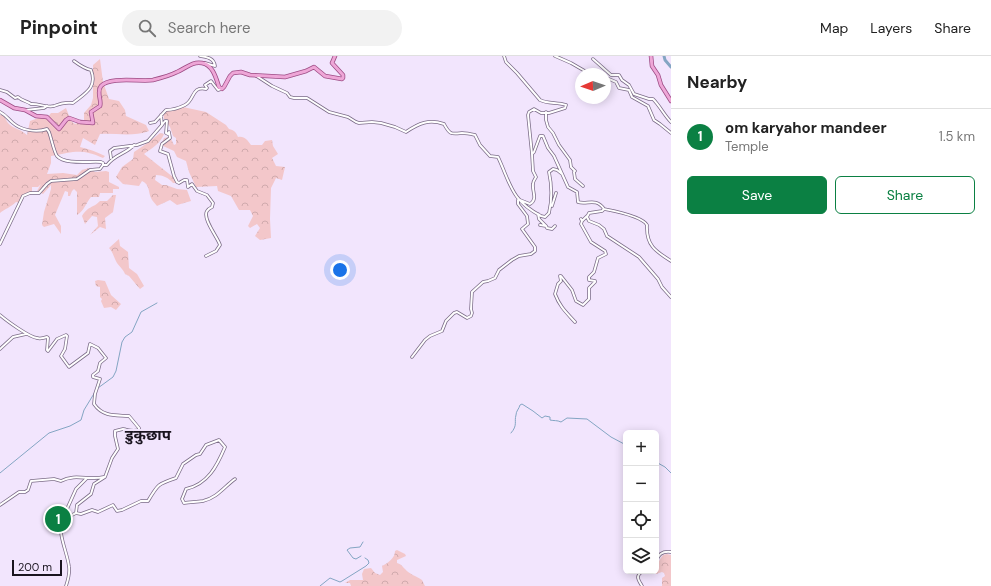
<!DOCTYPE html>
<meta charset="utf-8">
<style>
body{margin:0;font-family:"DM Sans","Noto Sans Devanagari",sans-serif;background:#f2f2f2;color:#222}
.controls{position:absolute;right:12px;bottom:12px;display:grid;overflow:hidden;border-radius:6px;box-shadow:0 2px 10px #0003}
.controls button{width:36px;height:36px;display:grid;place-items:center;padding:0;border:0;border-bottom:1px solid #e0e0e0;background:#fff;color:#222;font:20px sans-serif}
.compass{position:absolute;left:575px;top:12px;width:36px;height:36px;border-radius:50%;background:#fff;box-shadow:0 2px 10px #0003;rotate:268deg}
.scale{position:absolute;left:12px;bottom:10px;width:50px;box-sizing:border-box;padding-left:4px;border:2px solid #1a141f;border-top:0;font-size:11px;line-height:14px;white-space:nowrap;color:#1a141f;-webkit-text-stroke:3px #f2e5fd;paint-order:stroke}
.you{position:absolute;left:340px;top:214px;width:14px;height:14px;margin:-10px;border:3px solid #fff;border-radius:50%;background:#1a73e8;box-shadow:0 0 0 6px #1a73e833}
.badge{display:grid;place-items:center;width:26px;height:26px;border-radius:50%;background:#0b8043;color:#fff;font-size:13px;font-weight:700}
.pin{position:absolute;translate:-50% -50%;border:2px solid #fff;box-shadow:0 1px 4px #0006}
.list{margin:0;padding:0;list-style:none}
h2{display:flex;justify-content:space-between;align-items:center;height:52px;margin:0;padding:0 16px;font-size:17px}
h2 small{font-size:13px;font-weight:400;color:#767676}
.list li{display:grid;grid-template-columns:26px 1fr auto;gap:12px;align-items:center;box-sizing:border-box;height:56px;padding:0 16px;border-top:1px solid #e0e0e0}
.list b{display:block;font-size:15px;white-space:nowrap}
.list p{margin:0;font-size:13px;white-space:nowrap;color:#767676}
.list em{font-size:13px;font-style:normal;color:#767676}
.actions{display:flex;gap:8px;padding:12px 16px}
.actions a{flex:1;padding:9px 0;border:1px solid #0b8043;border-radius:6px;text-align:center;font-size:14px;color:#0b8043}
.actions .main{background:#0b8043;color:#fff}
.icon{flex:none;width:22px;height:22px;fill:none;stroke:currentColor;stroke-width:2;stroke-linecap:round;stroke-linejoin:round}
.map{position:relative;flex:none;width:671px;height:530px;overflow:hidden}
header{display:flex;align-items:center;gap:24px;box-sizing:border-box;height:56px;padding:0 20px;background:#fff;border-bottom:1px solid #e0e0e0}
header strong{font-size:19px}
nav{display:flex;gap:22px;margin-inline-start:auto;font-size:14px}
.search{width:280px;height:36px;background:#f2f2f2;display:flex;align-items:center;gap:10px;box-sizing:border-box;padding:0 14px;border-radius:22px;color:#767676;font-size:15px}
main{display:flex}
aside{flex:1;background:#fff}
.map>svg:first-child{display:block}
.forest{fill:url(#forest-crowns)}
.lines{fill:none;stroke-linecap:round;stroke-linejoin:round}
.stream{stroke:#84a5c3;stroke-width:1}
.river{stroke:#84a5c3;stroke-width:3}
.minor-casing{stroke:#7b6c87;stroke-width:3.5}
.major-casing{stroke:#9d4c85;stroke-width:4.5}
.minor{stroke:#fff;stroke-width:2}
.major{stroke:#eea6d7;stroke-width:3}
.labels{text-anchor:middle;stroke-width:4;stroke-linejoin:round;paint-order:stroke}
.district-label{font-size:15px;font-weight:bold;fill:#1a141f;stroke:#f2e5fd}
</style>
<header>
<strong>Pinpoint</strong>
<div class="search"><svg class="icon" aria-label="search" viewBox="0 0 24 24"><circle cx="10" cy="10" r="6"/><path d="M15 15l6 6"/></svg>Search here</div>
<nav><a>Map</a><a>Layers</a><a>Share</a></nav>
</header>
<main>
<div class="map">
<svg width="671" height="530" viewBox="0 0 671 530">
<defs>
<pattern id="forest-crowns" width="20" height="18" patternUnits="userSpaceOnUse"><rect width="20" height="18" fill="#f3c7ca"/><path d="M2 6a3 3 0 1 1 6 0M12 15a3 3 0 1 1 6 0" fill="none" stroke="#d0aaad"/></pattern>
</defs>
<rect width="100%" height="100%" fill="#f2e5fd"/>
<!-- forest -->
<path class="forest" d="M100,3L103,26L109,43L119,45L125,54L126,60L146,69L149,75C133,81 116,77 100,78L95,89L83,82L80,91C89,93 97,96 105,100L103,102C81,92 74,96 51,100V107L47,118L63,117L77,119L82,114L89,112L95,116L106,115L109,116V126L119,131V133H113V137H100L99,141H91C86,147 84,155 77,159V136L74,133L72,135L70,140H68V136L65,135L55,159L61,170V178L54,168L44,171L42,169L44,156L51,133V129L43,138L37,135L41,128L38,131H32V138L22,140L20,147L16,146C11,151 5,153 0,157V59H4C9,74 17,70 27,79L30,65L41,61H48L51,57H58L66,52L71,65L75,68L84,64V57L91,49L93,42V9Z
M183,51L206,56L226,69L229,73C234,74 236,76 238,81C245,80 247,84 251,89H262L265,85L272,84L273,90L278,98L272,102L276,110L285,111L282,124L276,122L271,132L270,163L271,182L260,184L255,180L260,172L257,168L250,172L248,170L253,160L250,154H239L231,140L218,135L217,130L196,131L189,116L186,105L177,101L174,95L161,89L164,82L170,81L174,89L176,88V82L173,80L170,71L167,67V63H164L163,56Z
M160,77L164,78C160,88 152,92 144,98L173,121L177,127H173C169,122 163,119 156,119L155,124L162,129H166L177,133L187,134L191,145L177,149L170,144L157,150C155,147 152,145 151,142C148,135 150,129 142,125L139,130L123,128L116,121L122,111L133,103L134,96L149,86Z
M113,139H116L113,156L105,162L106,173L100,171L90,179L98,170L97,161L92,160L85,168L82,160C89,149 92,153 100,145H107Z
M119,183L120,190L128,196L129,212L137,218L144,230L140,233L129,220L125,218C123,213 120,211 117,207C114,202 113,196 109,192Z
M98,224L105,225L111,239L121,248L116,254L111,251L104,252L101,245L102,243L100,241V231L96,230L95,225Z
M397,494L405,498L406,500L397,504V507C401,508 402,510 405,513C409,518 416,520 422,524L425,530H351L350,527H345L350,524H363L362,518L364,513L371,512L375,517L380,519L383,516L382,510C388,507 395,502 395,495Z
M667,498L671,499V530H662V522L665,520L664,517L662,516L656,518L655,516L649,517L648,515H656C656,510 660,503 663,499Z"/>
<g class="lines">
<!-- stream -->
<path class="stream" d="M98,332L113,321L116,315L122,286L125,281L132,276L141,256L157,247
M511,377C518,369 514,366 516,359C516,355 519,353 520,349L522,348L533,355L542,362L545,360L550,361V364C554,365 557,364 561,366L567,362L587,363L611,381L626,389
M656,406L665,411L671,417
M0,417L49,377L70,370L81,364L84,354L95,336
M361,500L356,503L353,502L347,494L350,492L360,491L363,486
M320,530L330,522L340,526L342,525L366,510L369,507L368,504L365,502"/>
<!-- river -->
<path class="river" d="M664,0L665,4L671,11"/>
<!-- minor casing -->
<g class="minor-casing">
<path id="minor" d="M200,0C207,1 214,2 215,10L205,7
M504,0L506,6L517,17L540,44C548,48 557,46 566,49L565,52L549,57H541L534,53L529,56L528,59L532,98L534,96L540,80H543L548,92L554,100L568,131L577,136L578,146C587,149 596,141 604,153C614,155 642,160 647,169C646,189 655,195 671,205
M555,0L571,7L590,18
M593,3L611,19H619L622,24L629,29L634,38L649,43H653C660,50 664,59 671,66
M255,19L272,30L287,37L290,41L294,42H307L329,56L348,61L356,66L359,67L372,66L381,67L395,71L406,76C419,67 429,63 444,68C450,79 451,78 462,77C467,77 471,78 475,79L480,89L490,100L498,101C511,129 511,144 541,160L545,161L549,157C552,144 552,130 549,116L553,113L557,114L562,118
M605,25H607L609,23L616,26L619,32L629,34L632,41L648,50L654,64L660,68L671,77
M0,34L7,36L15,42L18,41C22,45 27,45 31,48C38,47 46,52 54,50C59,48 66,46 73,47C84,38 98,32 91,14C86,13 78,8 74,5
M26,54L44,52L47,50
M0,56C6,59 8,63 13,67C21,74 36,77 47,73L49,76C51,81 54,96 57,100C65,109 90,105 101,106L103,107V109L100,113L90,114L77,123L51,125L47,128L39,137H30L23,140L0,188
M546,56V64L548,71L553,77L559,89L570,104L571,111L575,115L574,116L575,123L583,130
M150,67L155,66L166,54C172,54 179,52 185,49C195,44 191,30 206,33L207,32L205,29L211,25L218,34L221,33
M162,69L165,65H167L166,77L168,78L169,76L170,82L162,88L160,95L168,98L174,120L177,126L179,127L184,124H187L188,131L192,128L197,135L207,139L213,147L212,151C210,152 208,153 207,155C202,162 218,182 220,189L216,195L206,200
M111,102L110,95L114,92L137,89L148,85L162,69L161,59
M103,109H107C115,98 126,98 134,89
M520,144L530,148C538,143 532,136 533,128C533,125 535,123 536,121L533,115L532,98
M552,150L556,137
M604,153L602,155L589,157L587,161L589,165L599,169L604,173L607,180L639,201L658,223L662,231L671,241
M538,158L539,163L546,170L540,169
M581,163L582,165L587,160
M546,170L547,172L552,173L555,170
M0,259C7,265 29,281 37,282C40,283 44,282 47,281L48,282L47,294L48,295L57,283L66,279L67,280L65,293L61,300L69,311L88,297L90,288L98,292L106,302L100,307L98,315L93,319V321L100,323L95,338L94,348C103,361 115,359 129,360L139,372V374C132,376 129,374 123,373L115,375V380L118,393L112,402L105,421L94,428L91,438L77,449L76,457
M575,266C566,256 560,251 555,238L558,228L561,225L560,220H561L572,234L576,245L583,249L589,243V232L595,226V225L589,224V221L594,216L598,202L606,198L605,195L591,186L581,168L582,165
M0,293L13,281L26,278
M412,301L425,284L430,280L442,275L446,265L454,257L457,256L467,262L471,260L472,257L471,253L472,236L483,226L488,225L495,222L499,214L512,204L519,200L531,198L535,195V191L522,173L528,168L527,160L518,148V144
M0,449L19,436H25L28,434L31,425L54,423L61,425C75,417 90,425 104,421
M58,454L67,453L76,433L87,422
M656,507C658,498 662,495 671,496
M66,530C68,524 70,518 69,511C68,498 57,477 62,464L76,457L81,458L92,454L98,456L113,449L117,455L122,454L141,445H148C158,428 158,428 176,422L183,408L196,399L200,398L206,389L219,384L225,391C217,410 208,428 186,433L182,443L184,447C190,446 197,446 203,445C217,442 225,430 235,423
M642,530C638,523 635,520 643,515"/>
</g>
<!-- major casing -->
<g class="major-casing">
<path id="major" d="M651,0L652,10L658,19L661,29L671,45
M0,44L14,52L25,54L36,60L47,61L59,73L66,64L69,62L80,66L93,67L91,56L100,50C102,44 96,36 101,30C110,20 141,26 153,24C161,22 169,20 177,16C185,13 192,5 202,7C213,9 216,22 219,31L222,33L224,31L230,20L233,17L241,16L250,19L285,21L306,15L314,11L325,20L342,23L343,22V19L332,7L335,0"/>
</g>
<!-- minor -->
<use href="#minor" class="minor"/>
<!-- major -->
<use href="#major" class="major"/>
</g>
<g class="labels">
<!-- district labels -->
<g class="district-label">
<text x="148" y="384">डुकुछाप</text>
</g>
</g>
</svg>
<div class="controls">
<button>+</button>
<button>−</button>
<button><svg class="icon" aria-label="locate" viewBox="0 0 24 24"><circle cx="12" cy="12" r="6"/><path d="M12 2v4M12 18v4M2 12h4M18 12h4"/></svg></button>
<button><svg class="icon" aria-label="layers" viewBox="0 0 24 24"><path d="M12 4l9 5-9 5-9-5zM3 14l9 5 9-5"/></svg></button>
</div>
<svg class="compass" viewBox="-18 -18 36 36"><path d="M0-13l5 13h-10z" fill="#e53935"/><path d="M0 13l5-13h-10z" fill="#767676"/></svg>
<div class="scale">200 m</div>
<div class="you"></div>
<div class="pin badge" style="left:58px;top:463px">1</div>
</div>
<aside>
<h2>Nearby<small></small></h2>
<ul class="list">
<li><span class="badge">1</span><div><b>om karyahor mandeer</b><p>Temple</p></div><em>1.5 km</em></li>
</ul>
<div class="actions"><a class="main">Save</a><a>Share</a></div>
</aside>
</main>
